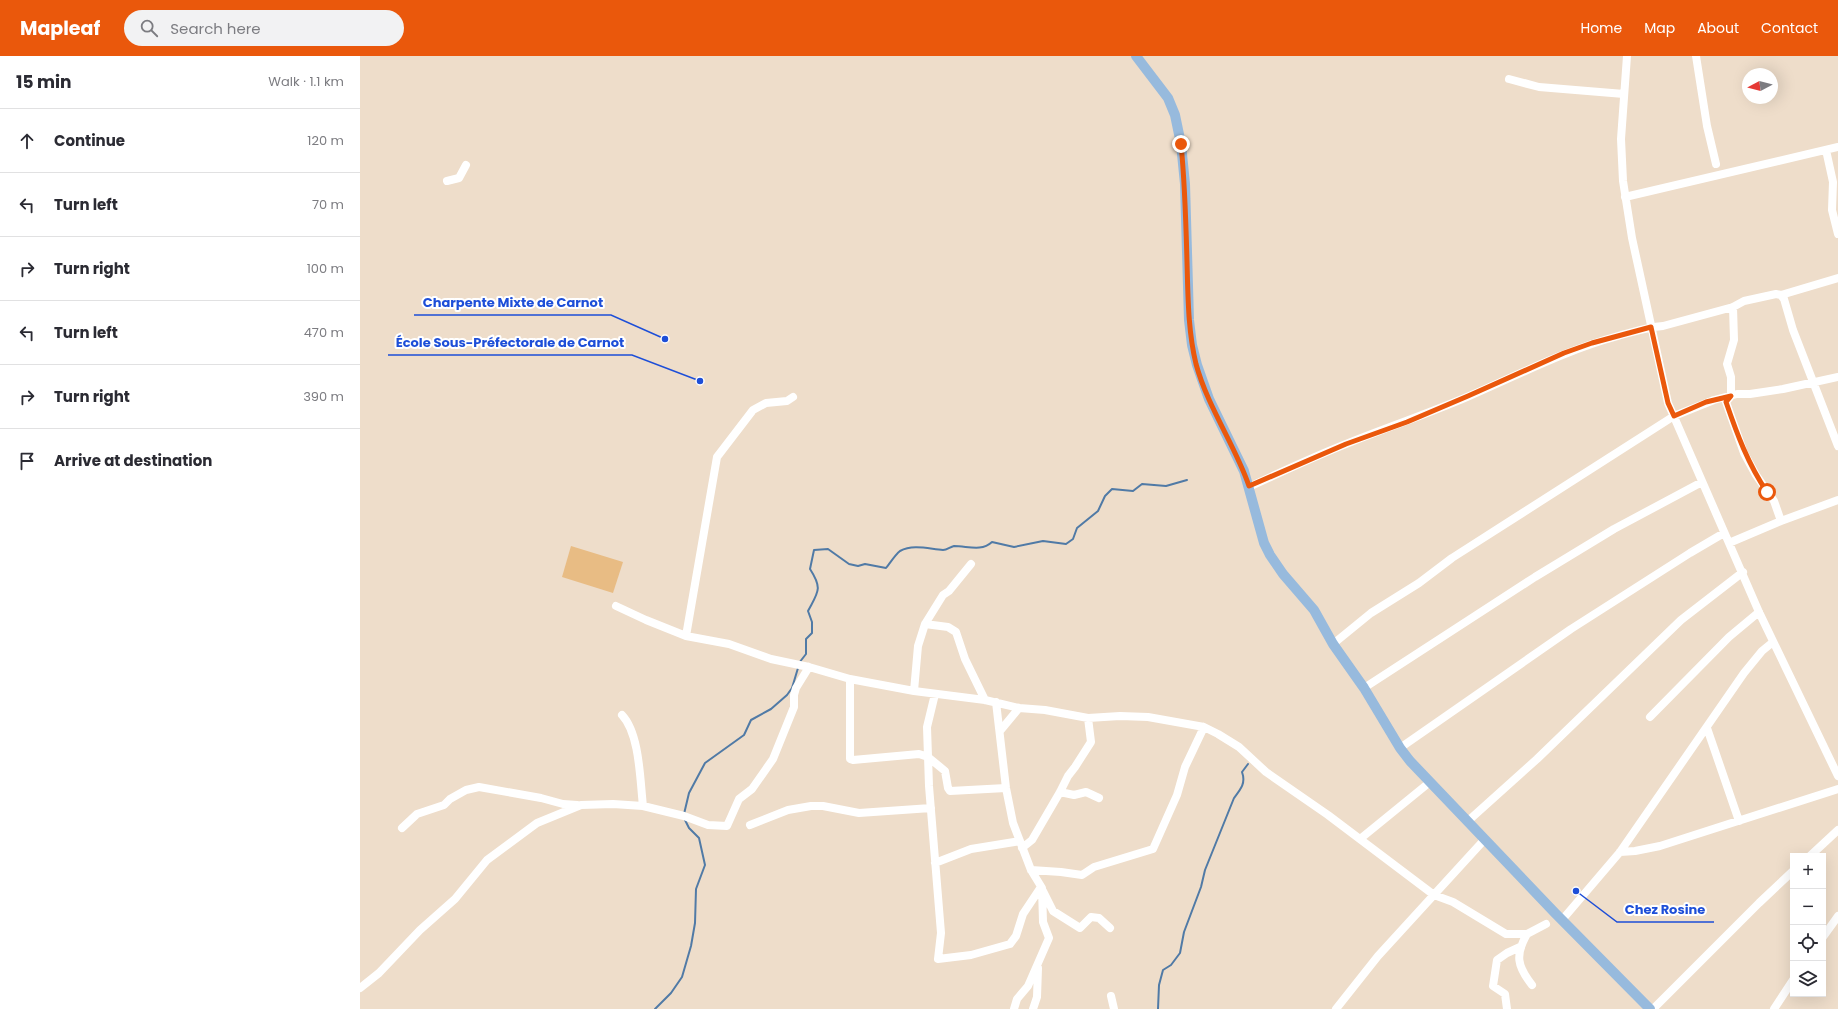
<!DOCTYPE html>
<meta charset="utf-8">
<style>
body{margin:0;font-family:Poppins,sans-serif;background:#f2f2f3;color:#2b2b33}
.controls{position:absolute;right:12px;bottom:12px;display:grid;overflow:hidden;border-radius:0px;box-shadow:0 4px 16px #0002}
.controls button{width:36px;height:36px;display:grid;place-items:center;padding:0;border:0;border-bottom:1px solid #e1e1e2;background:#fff;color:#2b2b33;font:20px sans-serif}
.compass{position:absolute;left:1382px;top:12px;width:36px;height:36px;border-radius:50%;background:#fff;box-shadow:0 4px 16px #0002;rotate:263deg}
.stop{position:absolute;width:12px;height:12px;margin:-9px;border:3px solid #ea580c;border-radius:50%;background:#fff}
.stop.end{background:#ea580c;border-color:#fff;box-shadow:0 1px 4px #0008}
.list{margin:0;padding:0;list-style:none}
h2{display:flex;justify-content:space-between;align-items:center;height:52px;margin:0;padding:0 16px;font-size:17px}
h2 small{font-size:13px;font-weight:400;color:#7c7c81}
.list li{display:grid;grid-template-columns:26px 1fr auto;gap:12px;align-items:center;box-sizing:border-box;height:64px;padding:0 16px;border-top:1px solid #e1e1e2}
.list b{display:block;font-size:15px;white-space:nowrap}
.list em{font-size:13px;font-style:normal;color:#7c7c81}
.icon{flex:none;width:22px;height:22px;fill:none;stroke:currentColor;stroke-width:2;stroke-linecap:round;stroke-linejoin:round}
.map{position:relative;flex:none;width:1478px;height:953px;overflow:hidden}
header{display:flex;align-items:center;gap:24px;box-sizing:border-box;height:56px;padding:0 20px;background:#ea580c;color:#fff}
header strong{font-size:19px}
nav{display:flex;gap:22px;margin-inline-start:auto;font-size:14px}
.search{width:280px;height:36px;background:#f2f2f3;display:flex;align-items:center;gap:10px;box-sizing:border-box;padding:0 14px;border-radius:22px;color:#7c7c81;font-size:15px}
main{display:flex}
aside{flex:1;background:#fff}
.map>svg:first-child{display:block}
.green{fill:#e8bc84}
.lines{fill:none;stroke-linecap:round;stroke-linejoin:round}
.stream{stroke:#507aa6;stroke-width:2}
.minor{stroke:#fff;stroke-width:8}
.major{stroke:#97badd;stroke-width:10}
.route{stroke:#ea580c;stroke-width:5}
.leader{fill:none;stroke:#1d4ed8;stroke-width:1.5}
.callout-dot{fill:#1d4ed8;stroke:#fff;stroke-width:1.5}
.callout-label{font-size:13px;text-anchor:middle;font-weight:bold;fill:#1d4ed8;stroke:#fff;stroke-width:4;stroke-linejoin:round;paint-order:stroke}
</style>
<header>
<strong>Mapleaf</strong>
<div class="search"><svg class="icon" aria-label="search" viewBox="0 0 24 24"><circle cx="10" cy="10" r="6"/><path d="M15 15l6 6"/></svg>Search here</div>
<nav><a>Home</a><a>Map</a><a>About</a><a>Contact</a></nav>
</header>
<main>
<aside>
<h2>15 min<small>Walk · 1.1 km</small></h2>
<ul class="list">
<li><svg class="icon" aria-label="ahead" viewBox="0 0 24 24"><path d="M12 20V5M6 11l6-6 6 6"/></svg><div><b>Continue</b></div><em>120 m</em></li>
<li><svg class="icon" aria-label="left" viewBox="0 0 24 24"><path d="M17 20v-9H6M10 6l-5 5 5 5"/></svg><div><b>Turn left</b></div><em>70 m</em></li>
<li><svg class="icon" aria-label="right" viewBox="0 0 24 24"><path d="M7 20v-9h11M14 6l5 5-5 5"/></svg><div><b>Turn right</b></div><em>100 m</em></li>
<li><svg class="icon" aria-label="left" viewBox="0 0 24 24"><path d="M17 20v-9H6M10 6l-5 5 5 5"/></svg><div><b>Turn left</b></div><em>470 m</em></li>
<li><svg class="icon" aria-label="right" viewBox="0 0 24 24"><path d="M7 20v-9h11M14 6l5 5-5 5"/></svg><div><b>Turn right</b></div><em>390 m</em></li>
<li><svg class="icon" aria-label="arrive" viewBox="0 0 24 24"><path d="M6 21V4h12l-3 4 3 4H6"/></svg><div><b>Arrive at destination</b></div></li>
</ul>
</aside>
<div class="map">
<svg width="1478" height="953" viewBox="0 0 1478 953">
<rect width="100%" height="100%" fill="#eeddca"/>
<!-- green -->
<path class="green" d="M211,490L263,506L253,537L202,521Z"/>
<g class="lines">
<!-- stream -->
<path class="stream" d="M439,607L446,598V583L452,577V566L448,555C458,536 463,533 450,513L454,494L468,493L489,508L498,510L505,508L526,512C530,507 535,499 540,495C553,488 569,493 583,494C587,494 590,491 594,490C608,490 621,496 632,486L654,491L683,485L706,488L713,483L717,472L738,455L745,440L752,433L773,435L782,428L806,430L827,424
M324,758L329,737L345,707L384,679L391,664L411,653L427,639L432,632L438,612
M295,953L311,937L322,921L331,890L335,867L336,833L345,809L339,782L329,772L325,764
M798,953L799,929L803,914L811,909L820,897L824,876L841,831L845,814L874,742C881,733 886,727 882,716L888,708"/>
<!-- minor -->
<path class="minor" d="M1267,0L1261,83L1263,125L1272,182L1308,347L1399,556L1478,720
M1336,0L1347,70L1356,108
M1149,23L1179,31L1264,38
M1466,94L1473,126L1472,154L1478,178
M87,125L99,122L106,109
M1265,141L1478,91
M1421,239L1478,222
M1373,251L1374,284L1367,308L1371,321V340L1366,346L1384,397L1396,419L1414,445L1421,465
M889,431C921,416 953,401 986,388C1026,372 1067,358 1107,341C1158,319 1206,294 1258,280C1273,276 1287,271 1303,270L1373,251L1384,245L1416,238L1421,239L1424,243L1433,274L1478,390
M1369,487L1421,465L1478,444
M256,550L286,564L326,580L369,588L411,603L449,611L490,623L554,635L625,644L659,652L685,654L728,662L760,660L788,661L844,671L858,678L879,691L906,716L968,759L1074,839L1093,846L1146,878H1167L1186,868
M565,568L588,571L596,576L605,603L625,644
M326,580L357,401L393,354L406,347L427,345L433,341
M973,588L1011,557L1059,527L1092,502L1314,360L1354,344L1377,338H1390L1423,333L1478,321
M490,623V703L493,704L559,698L568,701L585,715L588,732L590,735L646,732
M1004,632L1175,521L1254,473L1342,426
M554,635L558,590L565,568L583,539L589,535L611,508
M575,638L567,671L569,730L581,877L578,903L611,899L650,888L656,880L663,858L681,831
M636,646L646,732L653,767L671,814L682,832L683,866L689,882L668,930L657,943L654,953
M262,659C280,678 280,725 283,750
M1290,661L1369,581L1399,556
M1347,672L1379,765
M640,675L659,652
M1040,692L1211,573L1330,497L1364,477
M700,736L714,739L726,736L739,742
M1108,765L1177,703L1321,564L1383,516
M390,769L428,754L451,750H463L499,757L571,752
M42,772L57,758L84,749L90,743L106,734L119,731L181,742L203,748L217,749
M1000,783L1070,726
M662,792L672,784L700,736L708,720L715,711L731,686L728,662
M1260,796L1275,795L1300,790L1478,733
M1450,800L1478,774
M575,807L611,793L660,785
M671,814L701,816L722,819L734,811L793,793L817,739L825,711L844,671
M683,835L693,855L720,872L731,861L739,862L750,872
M1202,864L1260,796L1384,617L1402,595L1413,586
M1167,878C1155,899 1157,910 1172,929
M1463,881L1478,860
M0,932L19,917L60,874L95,843L127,804L177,767L221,749L253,748L283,750L324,760L348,769L367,770L379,743L392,733L413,703L434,651V639L436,632L449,611
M751,940L754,953
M673,953L677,941L678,912
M976,953L1018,900L1125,783
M1147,953L1145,938L1133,930L1137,904L1147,897L1160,891
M1293,953L1399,847L1433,815
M1414,953L1433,924"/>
<!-- major -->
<path class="major" d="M776,0L808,42L815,59L821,88L825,128L829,264L832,289L837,309L849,343L884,415L904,487L910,499L923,518L954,554L973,588L1004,632L1040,692L1050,705L1195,857L1290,953"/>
</g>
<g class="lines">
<!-- route -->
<path class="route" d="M821,88C825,128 826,167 827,206C828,241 828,275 836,308C848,352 875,389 889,430L986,388L1047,366L1108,340L1204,297L1232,287L1291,271L1308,347L1314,360L1346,346L1371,340L1366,346C1377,378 1388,408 1407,436"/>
</g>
<!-- callouts -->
<path class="leader" d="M305 283L251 259H54M340 325L272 299H28M1216 835L1257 866H1354"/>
<g class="callout-dot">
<circle cx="305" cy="283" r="4"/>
<circle cx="340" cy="325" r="4"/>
<circle cx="1216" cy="835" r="4"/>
</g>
<g class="callout-label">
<text x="153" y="251">Charpente Mixte de Carnot</text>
<text x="150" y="291">École Sous-Préfectorale de Carnot</text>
<text x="1305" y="858">Chez Rosine</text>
</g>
</svg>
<div class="controls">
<button>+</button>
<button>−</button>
<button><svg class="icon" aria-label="locate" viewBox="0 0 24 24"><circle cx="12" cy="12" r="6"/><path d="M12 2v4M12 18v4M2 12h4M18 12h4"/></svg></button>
<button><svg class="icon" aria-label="layers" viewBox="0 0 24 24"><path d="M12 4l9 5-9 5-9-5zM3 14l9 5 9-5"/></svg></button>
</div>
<svg class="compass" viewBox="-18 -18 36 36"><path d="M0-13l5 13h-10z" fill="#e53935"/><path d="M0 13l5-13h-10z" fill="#7c7c81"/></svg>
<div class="stop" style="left:1407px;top:436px"></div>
<div class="stop end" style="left:821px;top:88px"></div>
</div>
</main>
